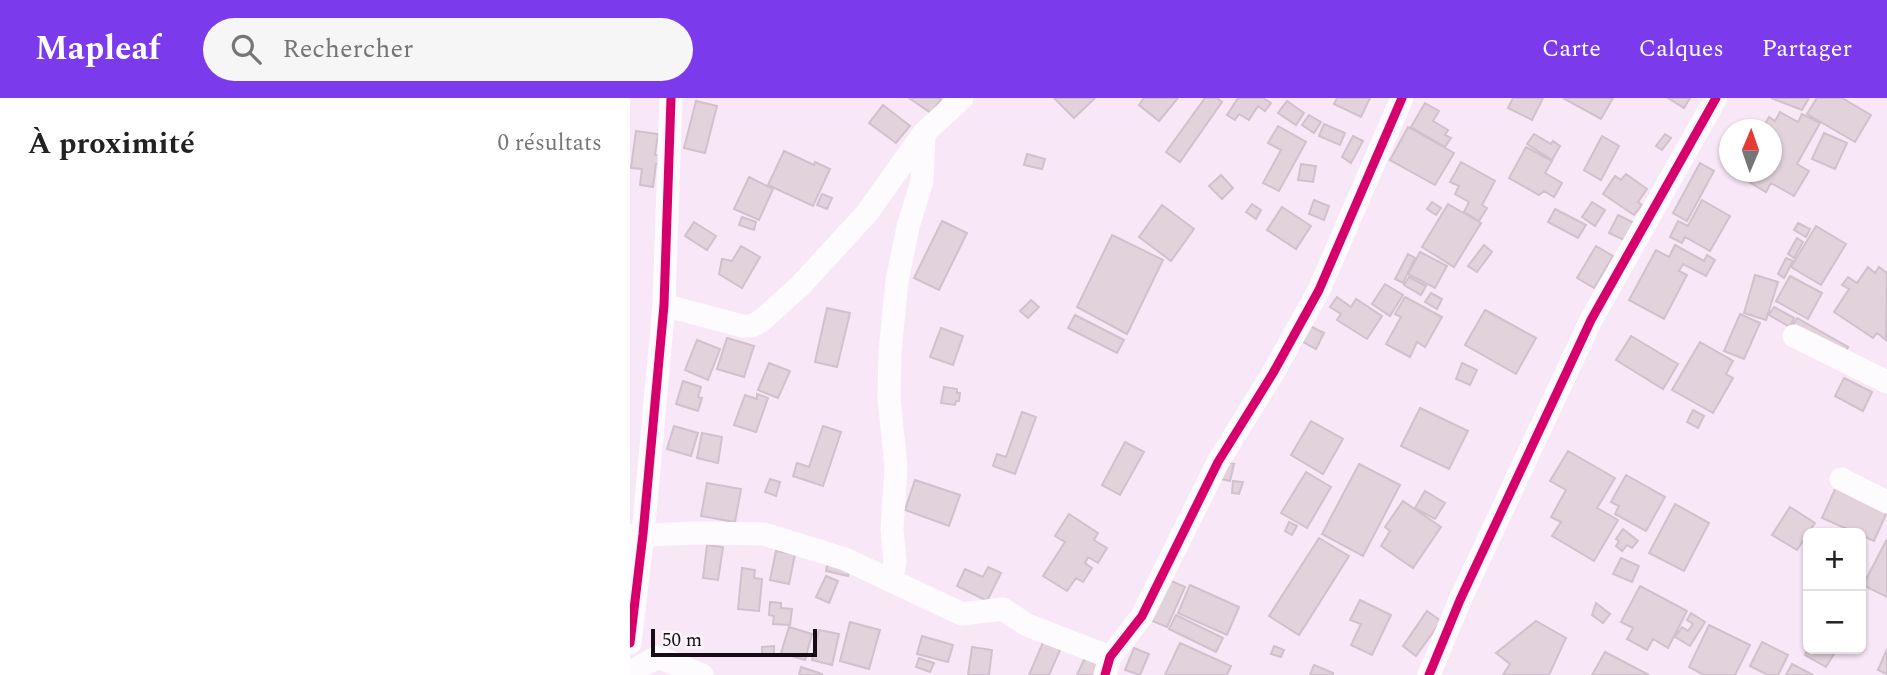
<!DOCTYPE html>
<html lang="fr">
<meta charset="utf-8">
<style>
body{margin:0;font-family:Spectral,serif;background:#f6f6f6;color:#222}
.controls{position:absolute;right:21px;bottom:21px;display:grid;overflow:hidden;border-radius:10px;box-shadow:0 2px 5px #0004}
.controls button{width:63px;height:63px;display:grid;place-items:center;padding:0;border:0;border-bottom:2px solid #e0e0e0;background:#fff;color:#222;font:35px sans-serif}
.compass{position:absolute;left:1089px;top:21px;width:63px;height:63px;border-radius:50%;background:#fff;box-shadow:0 2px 5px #0004;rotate:2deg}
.scale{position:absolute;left:21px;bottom:18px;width:166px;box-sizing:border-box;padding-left:7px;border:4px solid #160c16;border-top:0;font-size:19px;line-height:24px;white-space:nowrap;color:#160c16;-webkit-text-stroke:5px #fcf6fc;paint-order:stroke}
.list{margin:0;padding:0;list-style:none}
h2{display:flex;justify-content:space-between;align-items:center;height:91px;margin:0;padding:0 28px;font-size:30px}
h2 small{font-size:23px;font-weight:400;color:#767676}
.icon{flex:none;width:38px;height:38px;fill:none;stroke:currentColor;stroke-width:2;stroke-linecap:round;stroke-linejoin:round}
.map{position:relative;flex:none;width:1257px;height:577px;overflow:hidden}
header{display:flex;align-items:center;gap:42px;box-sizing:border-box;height:98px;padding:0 35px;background:#7c3aed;color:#fff}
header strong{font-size:33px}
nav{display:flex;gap:38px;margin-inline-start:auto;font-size:24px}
.search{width:490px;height:63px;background:#f6f6f6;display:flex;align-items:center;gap:18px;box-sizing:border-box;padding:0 24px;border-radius:38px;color:#767676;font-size:26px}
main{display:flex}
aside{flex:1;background:#fff}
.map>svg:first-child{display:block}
.building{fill:#e1d2dc;stroke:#d0c1cc;stroke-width:2}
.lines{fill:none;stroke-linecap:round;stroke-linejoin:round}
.minor{stroke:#fefbfe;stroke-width:23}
.cycleway-casing{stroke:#fcf6fc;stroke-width:13}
.cycleway{stroke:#d6006c;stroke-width:9}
</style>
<header>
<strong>Mapleaf</strong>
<div class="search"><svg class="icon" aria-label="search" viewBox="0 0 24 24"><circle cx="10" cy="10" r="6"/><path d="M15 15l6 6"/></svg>Rechercher</div>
<nav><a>Carte</a><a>Calques</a><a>Partager</a></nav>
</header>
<main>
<aside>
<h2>À proximité<small>0 résultats</small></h2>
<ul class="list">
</ul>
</aside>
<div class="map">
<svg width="1257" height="577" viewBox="0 0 1257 577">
<rect width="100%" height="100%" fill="#f7e7f7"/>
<!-- building -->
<path class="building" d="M279,0H309L311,1L301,15Z
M424,0H465L444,20Z
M514,0H548L529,23L509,7Z
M575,0H587L592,4L550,64L536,54Z
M608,0H633L641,5L635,13L628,8L619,22L609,16L605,22L597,17Z
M707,0H740L731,19L704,6Z
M883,0H913L902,22L878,10Z
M933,0H983L971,21Z
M1038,0H1060L1054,10Z
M1141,0H1179L1172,12Z
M1187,0H1212L1241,17L1225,44L1177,16Z
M66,3L87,8L75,55L54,50Z
M657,3L674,15L666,27L648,15Z
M795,5L809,13L803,23L818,32L815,37L821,40L815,49L781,29Z
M253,7L280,28L266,45L239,25Z
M1150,14L1168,24L1172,16L1190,25L1167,66L1179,73L1164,98L1141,85L1136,94L1106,76L1107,74H1142V32H1132L1139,19L1145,23Z
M679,17L691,24L684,35L672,27Z
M694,26L715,35L710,47L689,38Z
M648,28L676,44L649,93L633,85L651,52L638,45Z
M778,29L824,55L805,87L760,62Z
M6,33L28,36L25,57L34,58L32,67L26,66L23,89L10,87L12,71L1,70Z
M1194,35L1217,45L1205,71L1182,61Z
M904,36L921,46L923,43L930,48L922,62L897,46Z
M1035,36L1041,40L1032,52L1026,48Z
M723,38L733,43L721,65L712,59Z
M972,38L989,48L971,82L954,72Z
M896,49L922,63L915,75L932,85L924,99L914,93L909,97L879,80Z
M154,53L184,67L185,64L200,71L183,108L138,87Z
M397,56L415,61L412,71L394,67Z
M831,64L865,83L852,107L857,110L849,123L834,114L839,104L825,96L829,88L820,84Z
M1070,65L1084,73L1057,123L1043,115Z
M671,66L686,68L683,84L668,82Z
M996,76L1017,91L1008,104L1012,107L1004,117L973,96L985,78L991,82Z
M591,77L603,90L592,101L579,88Z
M119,79L143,91L129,122L104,111Z
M192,96L202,100L197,111L187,107Z
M684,102L699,108L694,122L679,116Z
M1072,102L1100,118L1080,153L1055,139L1052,145L1040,139L1048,123L1058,128Z
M802,104L811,110L806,117L797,111Z
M962,104L975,112L965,128L952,119Z
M622,106L631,112L626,121L616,114Z
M818,106L851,125L824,169L792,149Z
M532,107L564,131L541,163L509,139Z
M652,109L681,128L666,151L637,132Z
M925,111L956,127L948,140L918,124Z
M988,117L1004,125L996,143L979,135Z
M112,119L126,124L124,132L109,127Z
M312,123L337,135L309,192L284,180Z
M64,124L86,138L77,152L55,138Z
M1168,125L1180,131L1176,139L1164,132Z
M1186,128L1216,146L1191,187L1161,169Z
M482,137L533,162L497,236L447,209Z
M1167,140L1173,144L1164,160L1158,156Z
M854,147L862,154L847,174L838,168Z
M1045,147L1074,163L1077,157L1085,162L1076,178L1053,166L1049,173L1057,177L1034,221L999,202L1026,152L1039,159Z
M111,148L130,159L112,190L89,176L92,161L102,163Z
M966,148L983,158L964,190L947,180Z
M790,154L817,168L805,190L778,176Z
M778,156L785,160L773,185L765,181Z
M1156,160L1163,163L1154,180L1148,176Z
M1238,169L1245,175L1249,169L1257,175L1256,242L1247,235L1243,240L1204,214L1219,191L1212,187L1218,179L1227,185Z
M1125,177L1148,184L1136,222L1114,215Z
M1160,178L1192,195L1178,221L1146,203Z
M779,179L796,188L791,197L774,187Z
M755,186L773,197L760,218L742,206Z
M801,195L812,201L807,211L795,204Z
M707,199L721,209L726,201L752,218L737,241L707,222L711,216L700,209Z
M775,199L812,219L795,249L787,244L780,259L756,246L771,219L765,216Z
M401,202L409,209L398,220L390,213Z
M1144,209L1164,220L1160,229L1139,217Z
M197,210L220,215L207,269L185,264Z
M855,212L906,240L886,276L835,247Z
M1110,216L1130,225L1114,261L1094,253Z
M445,217L494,242L487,255L438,230Z
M1167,220L1218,249L1213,259L1161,230Z
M676,226L694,235L686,251L668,241Z
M311,230L333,238L323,267L300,259Z
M1001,238L1048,266L1033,291L986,262Z
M97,240L124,248L114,279L87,271Z
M67,242L90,251L78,282L55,272Z
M1070,244L1103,263L1096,276L1103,280L1083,315L1042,292Z
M139,265L160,273L148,300L128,292Z
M832,265L847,272L840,287L826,281Z
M1214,280L1242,294L1233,313L1205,298Z
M53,283L71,289L68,299L72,300L68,313L46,306Z
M314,289L327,291V295H330L329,303H326L325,307L311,305Z
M127,296L138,300L126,334L104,327L115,297L127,301Z
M790,310L838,333L819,371L771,348Z
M1063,312L1074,318L1068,330L1057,324Z
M392,314L406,319L385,376L363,368L367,356L376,359Z
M681,323L713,341L693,376L661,357Z
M44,328L68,335L61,358L37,351Z
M193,328L211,334L193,388L163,378L167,365L179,369Z
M72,335L92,339L88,365L67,360Z
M495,344L514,354L490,397L472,387Z
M938,353L985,380L967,410L988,422L964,463L922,438L931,424L921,419L936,392L920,383Z
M592,363L604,366L600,383L587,380Z
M729,366L770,387L733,458L692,436Z
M676,374L701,389L677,430L651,415Z
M996,377L1035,399L1016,433L985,416L989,408L981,404Z
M140,381L150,384L146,398L135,394Z
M285,382L330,397L319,428L275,412Z
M603,383L613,384L609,396L602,395Z
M77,385L111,391L105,424L71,418Z
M1206,389L1257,414L1244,443L1192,420Z
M795,393L815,405L805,421L785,410Z
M773,403L811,429L783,470L751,448L760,433L755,429Z
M1045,406L1079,425L1054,473L1019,455Z
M1160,409L1185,425L1167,452L1142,437Z
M439,416L468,435L464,442L477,450L468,465L458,459L455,465L462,470L453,484L446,480L437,493L413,478L435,444L425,438Z
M659,424L667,428L662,437L655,433Z
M993,431L1008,443L1002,450L997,447L992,453L986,448L989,443L986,441Z
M689,440L719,458L669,537L639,518Z
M1256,443L1257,444V499L1233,487Z
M77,447L93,449L88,482L73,480Z
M146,453L165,456L159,486L140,482Z
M991,460L1009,468L1002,484L983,476Z
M198,464L220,469L218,478L196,473Z
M358,469L371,475L357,503L327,488L335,471L353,479Z
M112,470L125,472L124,480L132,481L129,513L108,511Z
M196,478L208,483L199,505L186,499Z
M539,482L555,489L537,529L520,522Z
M560,487L609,509L597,537L548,515Z
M1010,488L1057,513L1038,550L1023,541L1017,552L997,541L1003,530L991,524Z
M730,502L761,517L742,557L721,547L731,526L720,522Z
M140,504L151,505V510L162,511L160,527L143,526L144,518L139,517Z
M966,505L980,516L973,525L962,517Z
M797,513L811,523L786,558L773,548Z
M1061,515L1075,524L1060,548L1045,539L1052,529L1058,533L1063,526L1057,522Z
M546,517L593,540L586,554L539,531Z
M906,523L936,540L919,577H873L880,566L866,555Z
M220,524L250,532L239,571L210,563Z
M1079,527L1120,547L1105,577H1074L1059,569Z
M159,529L182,536L175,562L151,555Z
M189,532L209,536L202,567L182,562Z
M292,538L323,547L318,564L287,556Z
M414,542L431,550L419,577H399Z
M1132,544L1158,557L1148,577H1138L1120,568Z
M550,545L601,568L597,577H535Z
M144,548V556H132V549Z
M644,548L654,552L651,559L641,556Z
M342,549L362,552L359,577H338Z
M504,550L519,556L510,577L495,572Z
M1178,551H1207L1196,569L1175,557Z
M1257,551V576L1248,572Z
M458,553L473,559L469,577H447Z
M975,554L1019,577H962Z
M289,560L304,565L300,574L286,569Z
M1162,566L1183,577H1156Z
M684,567L703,575V577H680Z
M171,569L192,576V577H169Z"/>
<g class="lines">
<!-- minor -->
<path class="minor" d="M34,207L112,228H122L131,223L171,187L237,115L294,35L332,0
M1164,238L1257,284
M1211,381L1257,404
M0,438L64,435L134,436L215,461L332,516L373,511L397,527L480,559
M261,483L265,464L262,431L266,369L259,300L260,254L267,183L278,129L292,83L294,35
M0,545L13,436L34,207L41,0
M0,574L28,559L72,577
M475,577L480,559L512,518L588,364L643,275L689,192L772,0
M799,577L830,502L961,222L1086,0"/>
<!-- cycleway casing -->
<g class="cycleway-casing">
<path id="cycleway" d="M0,545L13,436L34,207L41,0
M475,577L480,559L512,518L588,364L643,275L689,192L772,0
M799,577L830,502L961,222L1086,0"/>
</g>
<!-- cycleway -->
<use href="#cycleway" class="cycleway"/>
</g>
</svg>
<div class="controls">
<button>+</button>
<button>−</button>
</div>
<svg class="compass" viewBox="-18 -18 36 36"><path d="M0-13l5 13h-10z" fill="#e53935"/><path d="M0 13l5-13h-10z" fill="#767676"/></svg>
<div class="scale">50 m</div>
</div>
</main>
